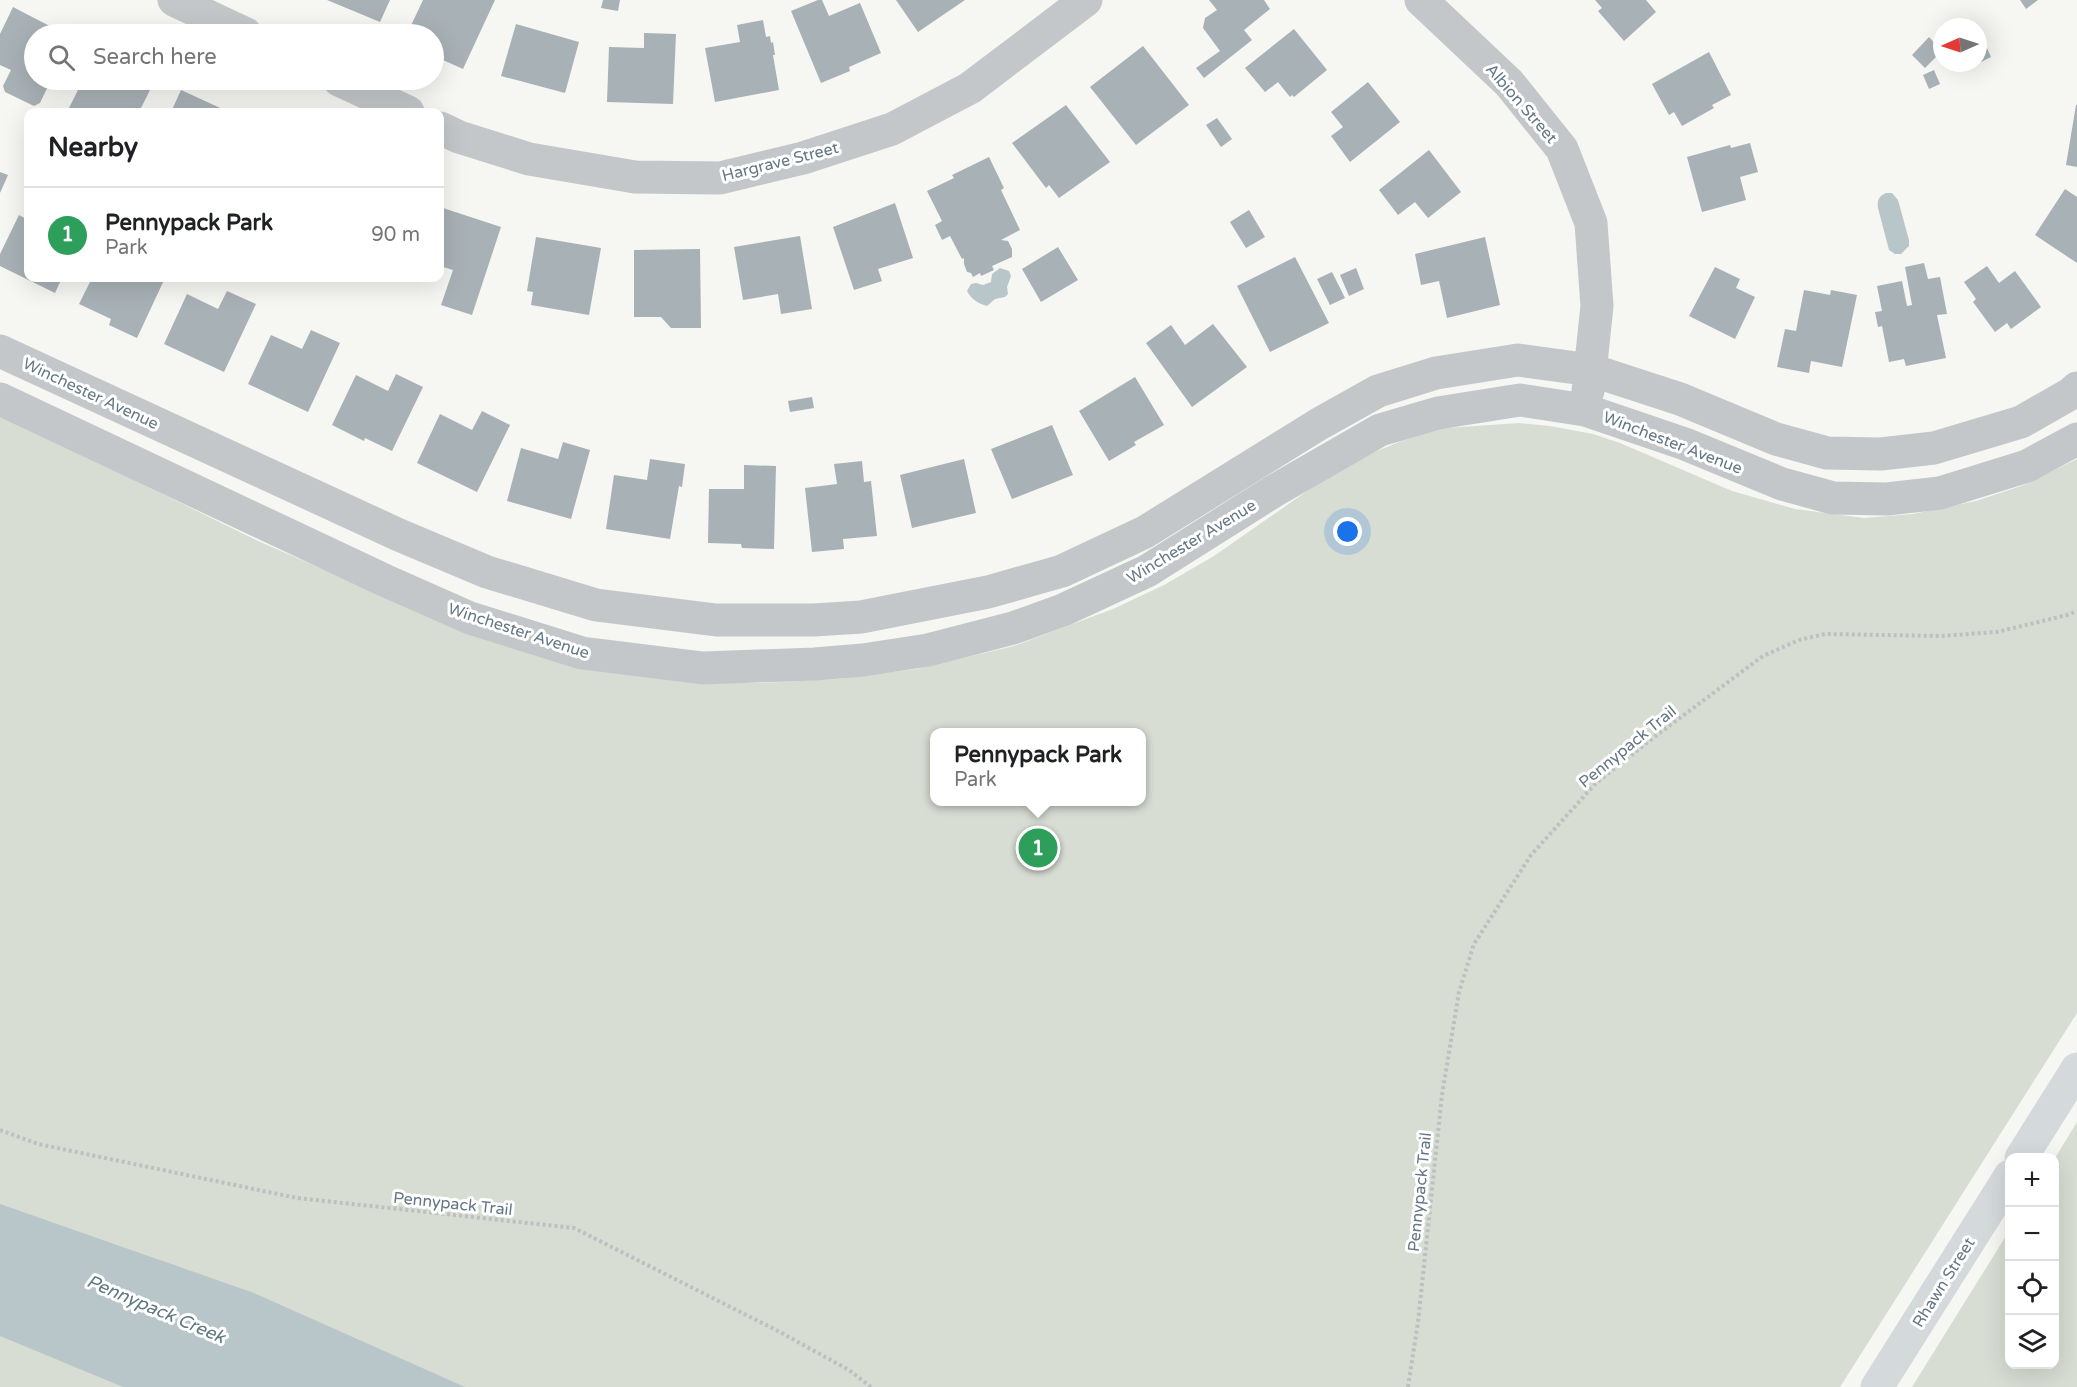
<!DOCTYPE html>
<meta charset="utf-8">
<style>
body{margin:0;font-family:"Varela Round",sans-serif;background:#f2f2f2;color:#202124}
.controls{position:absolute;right:18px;bottom:18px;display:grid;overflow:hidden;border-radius:12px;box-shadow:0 6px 24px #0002}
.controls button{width:54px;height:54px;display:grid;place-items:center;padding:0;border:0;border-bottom:2px solid #e0e0e0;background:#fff;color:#202124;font:30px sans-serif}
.compass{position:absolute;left:1933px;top:18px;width:54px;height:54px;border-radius:50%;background:#fff;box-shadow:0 6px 24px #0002;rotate:267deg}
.you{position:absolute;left:1348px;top:532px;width:21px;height:21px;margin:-15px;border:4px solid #fff;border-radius:50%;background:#1a73e8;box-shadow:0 0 0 9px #1a73e833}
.badge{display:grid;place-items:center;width:39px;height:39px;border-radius:50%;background:#1a73e8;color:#fff;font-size:20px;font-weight:700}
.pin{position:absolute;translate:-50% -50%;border:3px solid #fff;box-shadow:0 2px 6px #0006}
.popup{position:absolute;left:930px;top:728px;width:216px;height:78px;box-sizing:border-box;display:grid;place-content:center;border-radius:12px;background:#fff;filter:drop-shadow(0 2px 4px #0005);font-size:20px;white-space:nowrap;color:#757577}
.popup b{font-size:22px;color:#202124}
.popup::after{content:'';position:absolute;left:50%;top:100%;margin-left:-12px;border:12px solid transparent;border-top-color:#fff}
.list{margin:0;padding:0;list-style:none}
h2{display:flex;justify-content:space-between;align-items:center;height:78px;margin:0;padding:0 24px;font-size:26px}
h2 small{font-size:20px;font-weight:400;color:#757577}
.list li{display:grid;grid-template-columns:39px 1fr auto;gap:18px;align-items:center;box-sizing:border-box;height:96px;padding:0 24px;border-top:2px solid #e0e0e0}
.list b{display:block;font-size:22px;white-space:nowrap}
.list p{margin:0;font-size:20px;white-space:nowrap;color:#757577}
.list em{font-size:20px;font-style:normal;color:#757577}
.icon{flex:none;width:33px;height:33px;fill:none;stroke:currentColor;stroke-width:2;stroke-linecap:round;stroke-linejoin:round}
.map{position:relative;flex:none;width:2077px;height:1387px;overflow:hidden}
.search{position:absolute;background:#fff;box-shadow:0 6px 24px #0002;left:24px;top:24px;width:420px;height:66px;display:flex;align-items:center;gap:15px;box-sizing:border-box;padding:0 21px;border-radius:33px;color:#757577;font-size:22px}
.panel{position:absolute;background:#fff;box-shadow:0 6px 24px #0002;left:24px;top:108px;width:420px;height:174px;border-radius:12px}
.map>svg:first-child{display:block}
.green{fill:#d7ddd3;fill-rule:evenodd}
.water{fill:#b9c6c9}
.building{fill:#a8b1b6}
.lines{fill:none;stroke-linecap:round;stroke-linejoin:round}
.path{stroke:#bdbfc1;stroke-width:4;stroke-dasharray:3 3;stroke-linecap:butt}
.minor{stroke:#c3c7ca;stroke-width:33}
.major{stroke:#d4d9dc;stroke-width:33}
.labels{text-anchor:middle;stroke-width:6;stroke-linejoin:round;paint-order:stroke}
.street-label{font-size:16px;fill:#647784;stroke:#fff}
.water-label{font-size:18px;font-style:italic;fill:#607981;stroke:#fff}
</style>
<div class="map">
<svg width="2077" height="1387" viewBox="0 0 2077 1387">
<rect width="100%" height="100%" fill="#f6f6f2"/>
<!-- green -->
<path class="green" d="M0,414L258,541L396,601L702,682L764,683L836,679L916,669L1014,646L1113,609L1164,585L1214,556L1333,473L1367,455L1432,429L1519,423L1550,426L1593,434L1620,443L1732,491L1795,509L1864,518L1913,514L1976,501L2024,485L2077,459V1013L1840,1387H0ZM934,732H1142V802H934Z
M2077,1122V1387H1912L2009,1231L2010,1364H2054L2055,1158Z"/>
<!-- water -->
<path class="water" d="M1886,193H1892L1898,200L1909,240V246L1901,254H1895L1889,250L1878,208C1877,200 1879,196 1886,193Z
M1000,268L1009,271L1011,276L1007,287L1008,294L1005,297L995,299L987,306C979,304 971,299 967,291L971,284L976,283L983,285L991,282L992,274Z
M0,1204L254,1293L465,1387H123L0,1336Z"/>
<!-- building -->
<path class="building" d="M327,0H390L380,22Z
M423,0H495L463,69L434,56L437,49L434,47V34H407Z
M603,0H620L618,11L601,8Z
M818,0H822L829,16L860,3L881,53L849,67L850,71L821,83L791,11Z
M896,0H965L918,32Z
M1209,0H1264L1270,9L1244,30L1252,40L1204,78L1196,68L1220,51L1203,28L1205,18L1217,10Z
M1595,0H1646L1656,12L1624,41L1598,11L1602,8Z
M2020,0H2038L2026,9Z
M13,7L65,34H34V80H51L40,103L34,106L5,92L3,86L11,70L0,65V34Z
M763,20L766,37L770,36L771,43L773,42L775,55H773L779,90L715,102L705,48L740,42L737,25Z
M516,24L579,42L565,93L501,76Z
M1294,29L1327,70L1294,97L1292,95L1290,97L1278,82L1265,92L1245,68Z
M644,33L676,34L673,104L607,102L609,47L644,48Z
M1929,37L1942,51L1925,68L1912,55Z
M1143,46L1189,105L1136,145L1090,87Z
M1987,48L1991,57L1981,62L1978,53Z
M1709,52L1731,95L1712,105L1714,108L1682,126L1674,112L1669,115L1652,84Z
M1934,70L1940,84L1929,89L1923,75Z
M83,80H155L139,112H67Z
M1368,82L1400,122L1350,162L1331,136L1343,127L1331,112Z
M181,90L229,112H171Z
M1066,105L1110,162L1059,198L1049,185L1046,188L1012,143Z
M2076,105H2077V167L2066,165Z
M1217,118L1232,139L1221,147L1206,125Z
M1750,143L1758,172L1740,177L1746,200L1702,212L1687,157L1730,145L1731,148Z
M1429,150L1461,192L1428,218L1415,202L1398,215L1379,190Z
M989,157L1004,188L1001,190L1020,230L1001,240L1008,241L1012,249V257L992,266L994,270L981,276L980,273L973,277L971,273L967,272L964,264V258L962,259L950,236L942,240L935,225L942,221L927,191L954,178L952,175Z
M0,172L8,175L0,193Z
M2065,189L2077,197V263L2035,235Z
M895,203L913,258L878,269L882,281L854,290L833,227Z
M440,207L501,227L472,315L441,305L453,270L440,266Z
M1249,210L1265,237L1246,248L1230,222Z
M19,215L28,220V278H62L55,293L0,266V254Z
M800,236L812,309L781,314L778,294L743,300L734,247Z
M536,237L601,248L589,315L531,305L533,292L527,291Z
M1485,237L1500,305L1447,318L1439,281L1421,285L1415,254Z
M1058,247L1078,280L1041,302L1022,269Z
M700,249L701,328H671L661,317H634V250Z
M1295,257L1329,323L1270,352L1237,286Z
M1924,263L1928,279L1940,277L1947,314L1937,315L1946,358L1906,366L1904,359L1889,362L1882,326L1878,327L1875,312L1882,311L1877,286L1902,281L1907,306L1912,305L1905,267Z
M1987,266L1999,283L2015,271L2041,307L2011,329L2007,323L1995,332L1973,302L1976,299L1964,282Z
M1715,267L1740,279L1736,288L1755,297L1735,339L1689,316Z
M1356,268L1364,289L1349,296L1340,275Z
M1332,272L1345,298L1330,305L1317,279Z
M92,278H165L137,338L109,325L111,319L79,304Z
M1804,290L1830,295L1831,290L1857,295L1842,367L1811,361L1809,373L1777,367L1785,329L1796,331Z
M227,291L256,304L224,372L164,344L187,294L218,309Z
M1213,324L1247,367L1192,407L1146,343L1171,325L1185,345Z
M311,330L340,343L308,412L248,384L271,335L302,349Z
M396,374L423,387L392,451L365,438L364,441L332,425L356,375L388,391Z
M1135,377L1164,425L1134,442L1136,445L1109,461L1079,411Z
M812,397L814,408L790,412L788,401Z
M482,411L510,425L477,492L417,463L440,414L472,430Z
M1052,425L1073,475L1012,499L991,449Z
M563,442L590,450L571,519L507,501L521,448L558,459Z
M650,459L685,464L682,487L679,486L670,539L606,529L614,475L647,480Z
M964,459L976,513L912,528L900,475Z
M862,461L864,482L871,481L877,536L843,539L844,549L812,552L805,488L837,484L834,464Z
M744,465L776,466L774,549L742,548L741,544L708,543L709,489H744Z"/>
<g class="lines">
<!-- path -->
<path class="path" d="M0,1130L38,1144L297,1198L574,1228L778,1331L849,1370L871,1387
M1408,1387L1418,1322L1442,1095L1459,992L1474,944L1531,855L1596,783L1657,735L1763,656L1799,640L1825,634L1940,636L1997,632L2067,615L2077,611"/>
<!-- minor -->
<path class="minor" d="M174,0L246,34
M1421,0L1509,83L1562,149L1591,223L1597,306L1588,391
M339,80L408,112
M440,128L459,137L529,159L635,177L720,178L803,158L892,129L970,88L1086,0
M0,351L399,535L487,572L596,605L716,620H814L861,617L988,592L1062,571L1145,532L1319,424L1378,391L1436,373L1518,360L1591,370L1680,399L1776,439L1827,453L1881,454L1934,448L2021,422L2070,394L2077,388
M0,399L384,580L470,618L582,653L703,668L815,664L863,660L928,650L1013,628L1063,610L1147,571L1274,491L1380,430L1438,413L1520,400L1585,410L1685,444L1782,484L1833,498L1887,499L1940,493L2027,466L2077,439"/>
<!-- major -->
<path class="major" d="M2021,1158L2077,1069
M1877,1387L2010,1176"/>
</g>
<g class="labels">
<!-- street labels -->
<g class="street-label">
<text transform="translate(1522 103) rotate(49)" y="6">Albion Street</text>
<text transform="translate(780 161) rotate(-14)" y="6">Hargrave Street</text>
<text transform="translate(91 393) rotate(25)" y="6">Winchester Avenue</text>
<text transform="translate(1673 442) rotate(21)" y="6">Winchester Avenue</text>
<text transform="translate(1191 541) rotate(-31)" y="6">Winchester Avenue</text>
<text transform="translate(519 630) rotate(18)" y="6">Winchester Avenue</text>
<text transform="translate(1627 746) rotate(-39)" y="6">Pennypack Trail</text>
<text transform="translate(1419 1192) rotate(-84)" y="6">Pennypack Trail</text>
<text transform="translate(453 1203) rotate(6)" y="6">Pennypack Trail</text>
<text transform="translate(1943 1282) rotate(-58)" y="6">Rhawn Street</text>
</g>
<!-- water labels -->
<g class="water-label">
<text transform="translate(156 1309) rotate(23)" y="6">Pennypack Creek</text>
</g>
</g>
</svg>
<div class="controls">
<button>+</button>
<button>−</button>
<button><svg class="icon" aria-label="locate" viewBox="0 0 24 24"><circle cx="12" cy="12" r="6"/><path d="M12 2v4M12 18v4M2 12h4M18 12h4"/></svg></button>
<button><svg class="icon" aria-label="layers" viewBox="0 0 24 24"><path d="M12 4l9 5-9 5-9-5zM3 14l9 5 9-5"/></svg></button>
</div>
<svg class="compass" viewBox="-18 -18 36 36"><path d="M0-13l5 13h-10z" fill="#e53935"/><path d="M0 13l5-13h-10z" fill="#757577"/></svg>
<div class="you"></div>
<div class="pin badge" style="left:1038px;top:848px;background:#2e9e5b">1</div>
<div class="popup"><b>Pennypack Park</b>Park</div>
<div class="search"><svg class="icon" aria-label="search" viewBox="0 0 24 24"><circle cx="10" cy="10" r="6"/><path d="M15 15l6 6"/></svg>Search here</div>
<section class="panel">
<h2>Nearby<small></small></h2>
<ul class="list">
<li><span class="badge" style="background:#2e9e5b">1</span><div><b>Pennypack Park</b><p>Park</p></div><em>90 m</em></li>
</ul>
</section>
</div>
